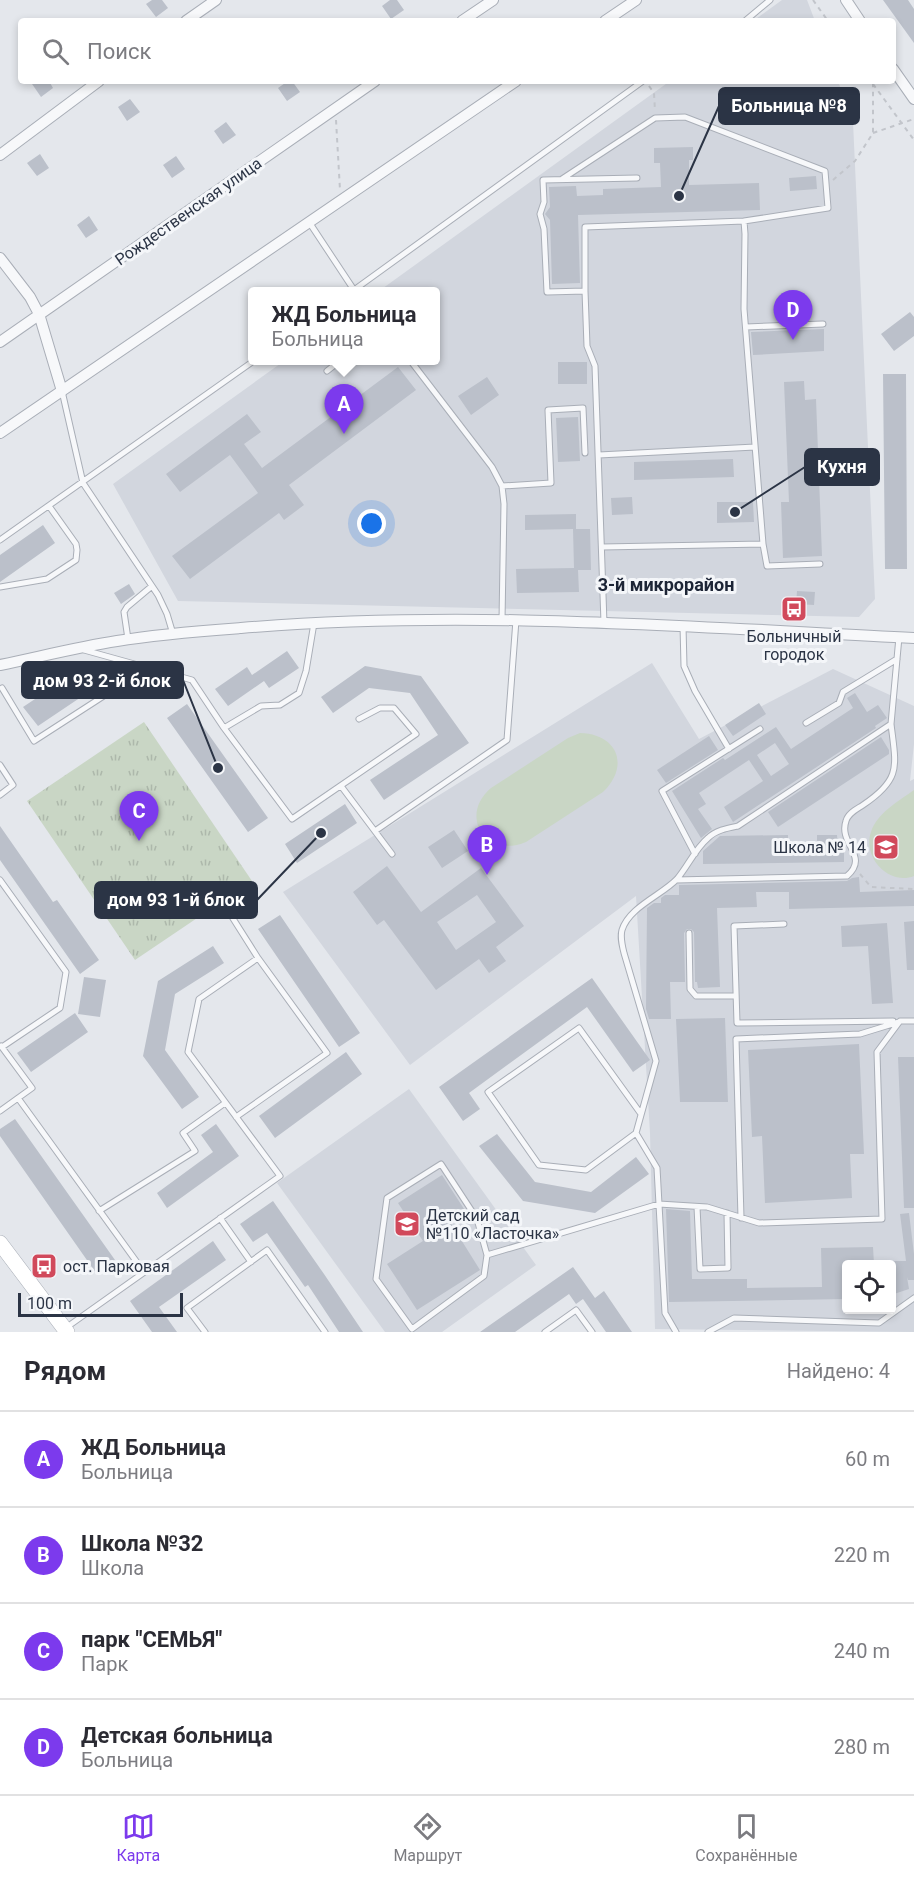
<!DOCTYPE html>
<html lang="ru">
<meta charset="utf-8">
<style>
body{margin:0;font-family:Roboto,sans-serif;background:#f2f2f3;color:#2b2b33}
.controls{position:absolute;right:18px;bottom:18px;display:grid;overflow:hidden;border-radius:6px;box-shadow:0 3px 9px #0003}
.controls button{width:54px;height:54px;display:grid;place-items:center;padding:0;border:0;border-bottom:2px solid #e1e1e2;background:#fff;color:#2b2b33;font:30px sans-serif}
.scale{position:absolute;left:18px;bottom:15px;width:165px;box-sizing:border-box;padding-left:6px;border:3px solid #2b3445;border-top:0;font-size:16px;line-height:21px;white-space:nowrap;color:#2b3445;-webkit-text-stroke:4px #f4f6f9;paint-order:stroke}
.you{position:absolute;left:372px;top:524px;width:21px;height:21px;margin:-15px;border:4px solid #fff;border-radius:50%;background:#1a73e8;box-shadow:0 0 0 9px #1a73e833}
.badge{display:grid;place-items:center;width:39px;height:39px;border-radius:50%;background:#7c3aed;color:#fff;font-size:20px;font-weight:700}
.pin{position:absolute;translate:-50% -50px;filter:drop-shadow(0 2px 3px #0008)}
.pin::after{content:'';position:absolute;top:32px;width:21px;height:18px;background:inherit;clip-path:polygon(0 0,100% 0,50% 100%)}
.popup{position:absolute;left:248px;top:287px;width:192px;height:78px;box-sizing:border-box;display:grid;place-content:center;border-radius:6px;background:#fff;filter:drop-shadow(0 2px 4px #0005);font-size:20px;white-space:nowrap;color:#7c7c81}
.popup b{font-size:22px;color:#2b2b33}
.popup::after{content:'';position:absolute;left:50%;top:100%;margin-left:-12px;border:12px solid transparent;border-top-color:#fff}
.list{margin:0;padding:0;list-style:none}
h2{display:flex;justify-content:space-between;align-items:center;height:78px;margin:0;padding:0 24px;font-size:26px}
h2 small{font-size:20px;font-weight:400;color:#7c7c81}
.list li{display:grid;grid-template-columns:39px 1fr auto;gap:18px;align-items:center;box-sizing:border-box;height:96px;padding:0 24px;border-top:2px solid #e1e1e2}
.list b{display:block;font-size:22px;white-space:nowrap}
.list p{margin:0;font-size:20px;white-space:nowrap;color:#7c7c81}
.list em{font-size:20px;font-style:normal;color:#7c7c81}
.icon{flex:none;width:33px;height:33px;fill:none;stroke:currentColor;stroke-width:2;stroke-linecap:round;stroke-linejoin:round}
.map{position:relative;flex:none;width:914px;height:1332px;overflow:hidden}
.search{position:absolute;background:#fff;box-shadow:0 3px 9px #0003;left:18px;right:18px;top:18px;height:66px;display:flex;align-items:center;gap:15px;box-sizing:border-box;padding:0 21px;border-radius:6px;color:#7c7c81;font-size:22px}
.sheet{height:462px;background:#fff}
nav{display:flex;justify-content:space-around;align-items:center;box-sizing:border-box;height:84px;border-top:2px solid #e1e1e2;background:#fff;font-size:16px;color:#7c7c81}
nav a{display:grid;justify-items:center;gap:3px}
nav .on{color:#7c3aed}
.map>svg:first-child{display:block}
.built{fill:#d2d6de;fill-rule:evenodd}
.green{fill:#c9d6c5}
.park{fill:url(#park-tufts)}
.building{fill:#bbc0ca;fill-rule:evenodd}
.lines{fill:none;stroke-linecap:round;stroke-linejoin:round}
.lane-casing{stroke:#a9aeb7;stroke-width:7}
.street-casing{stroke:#a9aeb7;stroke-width:12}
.secondary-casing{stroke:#a9aeb7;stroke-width:16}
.path{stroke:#c2c5cb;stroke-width:2;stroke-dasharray:4.5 4.5;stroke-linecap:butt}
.lane{stroke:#f7f8fa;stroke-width:5}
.street{stroke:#f7f8fa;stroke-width:10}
.secondary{stroke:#fff;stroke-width:15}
.labels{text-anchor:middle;stroke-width:6;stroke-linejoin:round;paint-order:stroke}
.street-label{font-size:16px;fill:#2b3445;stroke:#f4f6f9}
.poi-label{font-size:16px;fill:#2b3445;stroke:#f4f6f9;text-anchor:start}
.neighbourhood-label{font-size:18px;font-weight:bold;fill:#1d2536;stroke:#f4f6f9}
.leader{fill:none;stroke:#2b3445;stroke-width:2}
.callout-dot{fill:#2b3445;stroke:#f4f6f9;stroke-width:2}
.callout{fill:#2b3445;stroke:#2b3445;stroke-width:2}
.callout-label{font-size:18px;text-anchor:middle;font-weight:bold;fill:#fff}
</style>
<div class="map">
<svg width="914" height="1332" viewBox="0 0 914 1332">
<defs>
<pattern id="park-tufts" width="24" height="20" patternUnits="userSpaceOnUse" patternTransform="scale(1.5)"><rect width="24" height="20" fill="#c9d6c5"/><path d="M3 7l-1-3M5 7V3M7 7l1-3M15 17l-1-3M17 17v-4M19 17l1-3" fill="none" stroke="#adb8ab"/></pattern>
</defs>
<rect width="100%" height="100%" fill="#e4e7ec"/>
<!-- built -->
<path class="built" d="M782,0H807L815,21H753Z
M670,81H838L853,122L875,599L859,617L178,601L113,484L284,361L436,360V292L379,291Z
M652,663L699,739L833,669L914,706V744L910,781L914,779V1332L655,1329L650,1133L636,896L410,1065L283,892ZM846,1264H892V1310H846Z
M409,1089L536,1265L442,1332H385L277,1183Z"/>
<!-- green -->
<path class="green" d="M580,733C618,734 630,766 603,792L526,842C486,859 458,816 491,788L568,738Z
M914,790V876C889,886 862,857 871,832C877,813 899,801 914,790Z"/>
<!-- park -->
<path class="park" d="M144,722L252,881L135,960L27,801Z"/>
<!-- building -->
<path class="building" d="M152,0H162L168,8L156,17L146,4Z
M390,0H397L404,10L391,19L382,6Z
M883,0H908L914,9V43Z
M30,81H49L53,88L41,97Z
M288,81H292L300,92L287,101L278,88Z
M130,99L140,112L127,121L118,107Z
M226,122L236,135L223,144L214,131Z
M693,147V160H689V185L759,183L760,210L578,215L580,283L552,284L550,220L545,214L550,207L549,187L576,186L577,196L603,195V189L661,187L660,163H654V148Z
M40,154L49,168L37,176L27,163Z
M176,156L185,169L172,178L163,165Z
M816,176L817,189L790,191L789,178Z
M89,216L98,230L86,238L77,225Z
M910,312L914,317V336L894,351L881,334Z
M824,329V351L753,355L751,332Z
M558,362H587V384H558Z
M398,367L416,390L289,485L304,505L284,520L279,513L190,579L172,556L258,493L230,455L180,492L166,474L247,414L261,432L244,444L262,468Z
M883,374H906L907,569H885Z
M487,377L499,395L471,415L458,396Z
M804,381L805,400L816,399L822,556L783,558L781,502H789L784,382Z
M578,417L580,461L558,462L556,418Z
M733,459L734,477L634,480V462Z
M632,497L633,514L612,515L611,498Z
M717,502H753L754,522L717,523Z
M576,514V529H590L591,570H578L579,592L517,593L516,569L574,568L573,529L525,530V515Z
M43,525L55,543L0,582V555Z
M129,584L135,594L121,604L114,593Z
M797,591L815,592L814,605L796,604Z
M287,651L299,668L269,688L264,681L228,706L215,689L247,667L252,675Z
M365,666L421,676L469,743L384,800L370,780L438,735L410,693L369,688L333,713L321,697Z
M83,667L96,687L38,726L23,707Z
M855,693L867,712L878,705L887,718L875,726L876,728L733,822L724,807L763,781L749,760L699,793L706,804L698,809L712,829L701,838L672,791L723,758L725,760L776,727L791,749L853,708L847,698ZM775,743L789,764L771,776L757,755Z
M759,703L766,714L733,736L725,725Z
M187,704L268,818L248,832L167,718Z
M709,736L718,750L666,783L657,770Z
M881,737L889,750V754L778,827L768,812Z
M345,804L357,823L297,863L285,844Z
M0,826L53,902L57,900L99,960L80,974L0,860Z
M454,830L468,851L442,868L428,847Z
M788,835V849H817V835H837L838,849H844V862L703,864V851L720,836Z
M387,866L421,912L481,868L524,926L496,947L506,961L489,973L479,959L436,990L384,920L377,925L353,892ZM477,895L496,922L456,950L437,922Z
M859,877L860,892L914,890V906L789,909V892H756L757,907L717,908L720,987L698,988L697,982H695L694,932L691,929H687L684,933L685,982H670L671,1019H649L646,1009L647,908L654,903H661V898L665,895H679V885L847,881L852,878Z
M280,915L360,1033L339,1047L258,929Z
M914,921V970H907L904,922Z
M887,923L893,1003L872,1004L868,946L842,947L841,926Z
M213,946L224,963L175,994L165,1050L199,1097L182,1109L143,1056L158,981Z
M84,977L106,980L100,1017L78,1014Z
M592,978L650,1060L633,1072L587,1007L469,1093L480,1109L463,1121L439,1087Z
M75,1013L88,1032L31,1072L17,1053Z
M725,1018L728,1102H680L676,1019Z
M859,1044L864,1154H850L852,1198L765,1203L762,1136L752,1137L748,1050Z
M346,1052L362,1074L275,1138L259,1116Z
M898,1057H914V1208H904Z
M15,1119L115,1260L96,1273L0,1136V1129Z
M216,1124L239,1156L167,1208L157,1193L213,1152L201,1135Z
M497,1134L535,1182L591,1192L636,1157L649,1174L595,1213L523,1201L479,1146Z
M442,1175L466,1212L450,1222L480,1270L417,1310L387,1264L423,1241L398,1203Z
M273,1201L324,1274L363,1332H339L308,1285L305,1287L267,1233L253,1242L240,1224Z
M666,1209L690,1211L692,1279H747V1288L822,1287L821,1248L873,1247L874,1264H846V1299L669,1302Z
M909,1213L914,1254V1280H908L907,1277L909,1289L891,1295V1261H906L900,1214Z
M213,1241L226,1260L159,1307L177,1332H152L130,1301Z
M573,1267L595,1298L604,1291L632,1332H606L583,1299L576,1304L569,1294L515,1332H480Z"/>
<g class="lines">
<!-- lane casing -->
<g class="lane-casing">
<path id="lane" d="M745,21L770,0
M562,179L655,118L685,117L825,171L828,208L744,221L745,234L744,309L763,544L767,566L820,564
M309,222L354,290L352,292
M354,290L643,81
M585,291V227L744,221
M746,327L823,324
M410,360L492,467L502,486L504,504L502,620
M327,371L341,360
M62,391L83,483L158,595L167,614L173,634
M599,455L755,447
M502,486L551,483L548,410L583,408L585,453
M0,540L255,360
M602,547L763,544
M0,587L47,579L76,560L77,550L76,544L49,506
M604,623L595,366L587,346L585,291L547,292L544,229L540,214L544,202L543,180L637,178
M683,626L684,666L695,691L729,749
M128,639L124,612L127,607L152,586
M84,650L192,680L224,728L292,819L416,734L394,708H380L359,719
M2,688L34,741L147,668
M806,723L839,703L843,692L897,659
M224,728L261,706L280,705L299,693L306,671L314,623
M0,765L13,785L0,795
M341,786L392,854
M375,831L507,740L516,620
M695,854L662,791L760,729
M0,880L66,972L60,1008L2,1047
M676,880L847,876C870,856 838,844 846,821C848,813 857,809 863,805C902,779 896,766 891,724
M227,909L258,958
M784,924L734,926L737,1023L893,1021
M689,933L690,989L696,996H736
M18,1098L144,1272
M0,1111L32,1088L1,1046
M636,1133L586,1170L539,1165L488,1092L579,1028L641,1114
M441,1164L477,1219L487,1255L484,1276L412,1329L376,1279L387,1198Z
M697,1207L700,1269L728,1268L727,1213
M99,1211L195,1151L183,1133L225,1103
M220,1218L251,1262
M741,1218L736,1039L860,1034L899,1022
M487,1255L659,1204L707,1207L759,1223L882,1219L877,1052L900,1021H914
M67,1327L280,1176L188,1052L199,999L258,958L327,1053L236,1117
M205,1332L187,1308L267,1250L325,1332
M545,1332L576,1310L592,1332
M676,1332L665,1313L657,1168L636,1133L656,1061L624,953C622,945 620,937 622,930C629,907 662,895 677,879C688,866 695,849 708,838C716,830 728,828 738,826L891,724L899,637
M708,1332L734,1318L879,1323L914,1298"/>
</g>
<!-- street casing -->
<g class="street-casing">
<path id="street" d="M846,0L860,21
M186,21L216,0
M462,21L493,0
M605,21L636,0
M893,69L914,99
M0,155L99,81
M0,258L30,297L39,314L62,391
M0,342L375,81
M0,433L516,81
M0,665C39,657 78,647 117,641C158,634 200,631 241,628C465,609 690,627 914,638"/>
</g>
<!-- secondary casing -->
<g class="secondary-casing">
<path id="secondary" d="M0,1243L67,1332"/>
</g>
<!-- path -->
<path class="path" d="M813,0L828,21
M873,84L914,140
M649,86L654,93L655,111
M336,120L340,190
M873,133L914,119
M833,180L855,161L873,133V84L871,81
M860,874L871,887L914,889"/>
<!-- lane -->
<use href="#lane" class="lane"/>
<!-- street -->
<use href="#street" class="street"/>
<!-- secondary -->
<use href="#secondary" class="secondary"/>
</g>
<!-- icons -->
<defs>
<g id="bus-square" transform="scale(1.35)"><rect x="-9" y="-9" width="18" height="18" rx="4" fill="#d1495b" stroke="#f4f6f9"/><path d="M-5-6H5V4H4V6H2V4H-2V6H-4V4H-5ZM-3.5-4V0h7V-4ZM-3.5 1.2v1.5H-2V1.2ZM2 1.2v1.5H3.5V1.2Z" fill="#fff"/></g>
<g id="school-square" transform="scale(1.35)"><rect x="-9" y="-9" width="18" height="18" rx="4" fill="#d1495b" stroke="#f4f6f9"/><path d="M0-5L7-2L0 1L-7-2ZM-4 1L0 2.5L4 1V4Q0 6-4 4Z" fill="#fff"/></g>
</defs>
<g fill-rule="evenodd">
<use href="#bus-square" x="794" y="609"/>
<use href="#school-square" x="886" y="847"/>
<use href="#school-square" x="407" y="1224"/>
<use href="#bus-square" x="44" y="1266"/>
</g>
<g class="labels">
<!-- street labels -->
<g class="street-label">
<text transform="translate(188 211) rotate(-35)" y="6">Рождественская улица</text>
</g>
<!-- poi labels -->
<g class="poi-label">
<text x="794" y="642" text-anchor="middle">Больничный<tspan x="794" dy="18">городок</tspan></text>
<text x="866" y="853" text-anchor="end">Школа № 14</text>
<text x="426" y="1221">Детский сад<tspan x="426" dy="18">№110 «Ласточка»</tspan></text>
<text x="63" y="1272">ост. Парковая</text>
</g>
<!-- neighbourhood labels -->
<g class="neighbourhood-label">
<text x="666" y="591">3-й микрорайон</text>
</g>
</g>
<!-- callouts -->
<path class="leader" d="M679 196L719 106M735 512L805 467M218 768L183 680M321 833L257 900"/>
<g class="callout-dot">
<circle cx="679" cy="196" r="6"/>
<circle cx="735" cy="512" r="6"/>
<circle cx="218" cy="768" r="6"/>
<circle cx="321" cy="833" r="6"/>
</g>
<g class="callout">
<rect x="719" y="88" width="140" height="36" rx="6"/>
<rect x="805" y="449" width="74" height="36" rx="6"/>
<rect x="22" y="662" width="161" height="36" rx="6"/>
<rect x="95" y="882" width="162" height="36" rx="6"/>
</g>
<g class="callout-label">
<text x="789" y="112">Больница №8</text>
<text x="842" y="473">Кухня</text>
<text x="102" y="687">дом 93 2-й блок</text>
<text x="176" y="906">дом 93 1-й блок</text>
</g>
</svg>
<div class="controls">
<button><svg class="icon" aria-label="locate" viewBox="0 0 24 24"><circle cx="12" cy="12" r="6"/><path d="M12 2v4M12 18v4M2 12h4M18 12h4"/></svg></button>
</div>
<div class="scale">100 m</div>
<div class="you"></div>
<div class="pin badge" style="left:344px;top:434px">A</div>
<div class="popup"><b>ЖД Больница</b>Больница</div>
<div class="pin badge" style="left:487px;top:875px">B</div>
<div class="pin badge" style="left:139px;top:841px">C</div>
<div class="pin badge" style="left:793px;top:340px">D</div>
<div class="search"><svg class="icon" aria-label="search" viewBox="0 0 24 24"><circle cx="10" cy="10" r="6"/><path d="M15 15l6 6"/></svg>Поиск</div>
</div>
<section class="sheet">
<h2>Рядом<small>Найдено: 4</small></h2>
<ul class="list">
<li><span class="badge">A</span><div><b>ЖД Больница</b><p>Больница</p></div><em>60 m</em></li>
<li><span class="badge">B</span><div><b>Школа №32</b><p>Школа</p></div><em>220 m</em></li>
<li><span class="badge">C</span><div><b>парк &quot;СЕМЬЯ&quot;</b><p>Парк</p></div><em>240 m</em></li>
<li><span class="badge">D</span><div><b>Детская больница</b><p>Больница</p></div><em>280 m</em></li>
</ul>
</section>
<nav>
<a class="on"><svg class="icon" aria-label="map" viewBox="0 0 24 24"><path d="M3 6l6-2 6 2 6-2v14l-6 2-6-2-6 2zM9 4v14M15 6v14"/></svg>Карта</a>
<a><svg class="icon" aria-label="directions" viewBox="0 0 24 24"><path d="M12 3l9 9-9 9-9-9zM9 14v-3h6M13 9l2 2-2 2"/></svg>Маршрут</a>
<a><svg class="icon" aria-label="saved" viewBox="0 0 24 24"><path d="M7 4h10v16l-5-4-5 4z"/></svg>Сохранённые</a>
</nav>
